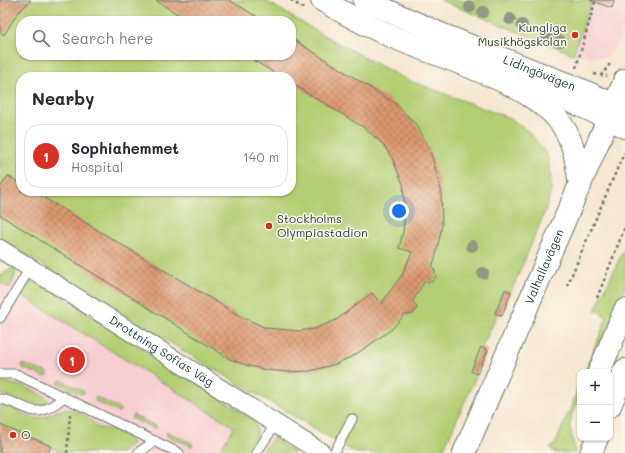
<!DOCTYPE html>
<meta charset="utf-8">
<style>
body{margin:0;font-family:Mali,sans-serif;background:#f2f2f3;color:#2b2b33}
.controls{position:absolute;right:12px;bottom:12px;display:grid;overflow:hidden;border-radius:8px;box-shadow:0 1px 3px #0004}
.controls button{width:36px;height:36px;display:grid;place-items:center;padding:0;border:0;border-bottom:1px solid #e1e1e2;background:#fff;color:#2b2b33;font:20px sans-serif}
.you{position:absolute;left:399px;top:211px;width:14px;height:14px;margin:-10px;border:3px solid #fff;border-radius:50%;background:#1a73e8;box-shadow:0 0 0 6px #1a73e833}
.badge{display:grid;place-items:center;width:26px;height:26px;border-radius:50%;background:#d93025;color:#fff;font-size:13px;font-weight:700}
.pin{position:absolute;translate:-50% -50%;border:2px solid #fff;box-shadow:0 1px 4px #0006}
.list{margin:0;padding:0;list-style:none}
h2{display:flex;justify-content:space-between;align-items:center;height:52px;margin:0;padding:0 16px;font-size:17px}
h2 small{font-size:13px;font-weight:400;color:#7c7c81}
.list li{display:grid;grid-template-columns:26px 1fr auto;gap:12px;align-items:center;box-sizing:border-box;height:64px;margin:0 8px 8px;padding:0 8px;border:1px solid #e1e1e2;border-radius:16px}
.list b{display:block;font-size:15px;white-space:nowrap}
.list p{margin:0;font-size:13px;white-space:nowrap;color:#7c7c81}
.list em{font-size:13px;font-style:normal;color:#7c7c81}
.icon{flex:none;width:22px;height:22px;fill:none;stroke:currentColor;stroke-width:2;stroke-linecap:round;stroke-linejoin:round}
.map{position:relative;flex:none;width:625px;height:453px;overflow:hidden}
.search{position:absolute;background:#fff;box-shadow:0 1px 3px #0004;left:16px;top:16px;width:280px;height:44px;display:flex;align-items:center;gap:10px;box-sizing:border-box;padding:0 14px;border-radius:16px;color:#7c7c81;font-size:15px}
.panel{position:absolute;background:#fff;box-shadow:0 1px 3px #0004;left:16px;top:72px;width:280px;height:124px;border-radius:16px}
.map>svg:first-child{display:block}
.built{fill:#f7cfd2}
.grass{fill:#b3cd72;stroke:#698553;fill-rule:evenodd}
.building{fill:url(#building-cross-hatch)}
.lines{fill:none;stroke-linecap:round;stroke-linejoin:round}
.service-casing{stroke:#6a786b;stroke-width:11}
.minor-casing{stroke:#6a786b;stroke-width:20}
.secondary-casing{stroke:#6a786b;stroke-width:24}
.path{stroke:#6a786b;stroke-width:2.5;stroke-dasharray:3 3;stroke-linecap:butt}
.service{stroke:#fff;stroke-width:9}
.minor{stroke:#fff;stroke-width:18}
.secondary{stroke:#fff;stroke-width:22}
.tree{fill:#909981}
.poi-dot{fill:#c8321e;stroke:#fbf7ec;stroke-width:1.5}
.labels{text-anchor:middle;stroke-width:3;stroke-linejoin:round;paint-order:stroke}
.poi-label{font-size:12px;fill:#1f3d34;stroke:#fbf7ec;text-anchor:start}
.street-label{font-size:12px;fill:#1f3d34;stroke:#fbf7ec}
</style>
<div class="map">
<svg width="625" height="453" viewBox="0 0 625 453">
<defs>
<pattern id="building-cross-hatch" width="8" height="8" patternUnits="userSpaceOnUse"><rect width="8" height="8" fill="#dc976f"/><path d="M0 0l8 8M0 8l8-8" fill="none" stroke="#b27c5c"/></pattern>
</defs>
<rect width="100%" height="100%" fill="#fbf7ec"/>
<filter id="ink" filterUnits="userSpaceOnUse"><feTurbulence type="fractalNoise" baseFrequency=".025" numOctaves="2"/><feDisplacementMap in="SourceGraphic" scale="8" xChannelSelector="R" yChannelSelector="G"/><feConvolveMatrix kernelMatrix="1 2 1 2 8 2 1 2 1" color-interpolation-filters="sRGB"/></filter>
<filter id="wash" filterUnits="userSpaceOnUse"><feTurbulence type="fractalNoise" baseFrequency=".012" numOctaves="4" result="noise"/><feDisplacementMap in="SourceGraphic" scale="16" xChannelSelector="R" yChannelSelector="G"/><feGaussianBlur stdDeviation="0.9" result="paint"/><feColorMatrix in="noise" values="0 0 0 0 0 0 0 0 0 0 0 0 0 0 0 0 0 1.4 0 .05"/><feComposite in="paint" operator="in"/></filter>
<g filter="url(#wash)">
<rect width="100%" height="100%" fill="#f5e7d0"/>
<!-- built -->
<path class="built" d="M440,0H625V26L617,44L606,58L573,54Z
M0,273L20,284L295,453H0Z"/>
<!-- grass -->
<path class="grass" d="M0,0H264L323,35L405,79L512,119L530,133L548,156L551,180V191L544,214L511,292L504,290L495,313L497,315L494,322L471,370L477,374L442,453H356L145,328L0,239ZM21,21H291V55H21ZM21,77H291V191H21Z
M440,0H589L592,1L573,54Z
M625,247V288L590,372H585L607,317L595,310Z
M12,268L15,270V277L9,288L0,282V276Z
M29,281H37L256,421L257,434L247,453H218L234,427L18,293L25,284Z
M22,364L48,373V376L45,377L23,368Z
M60,380L83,391L84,393L81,394L58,383Z
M0,382C17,384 35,388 48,400L43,405H30L0,393Z
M580,384C580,400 570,412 570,427C571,436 575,444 575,453H555L550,447L555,445Z
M96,397L120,409L121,410L118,412L95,401Z
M0,405C12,405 22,416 35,418C45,419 51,413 61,410C73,406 92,419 98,428C109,428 126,433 132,443L122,453H58L59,451L50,447L51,446L0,425Z
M133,415L156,426V429L131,418Z
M167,432L192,443V446L167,436Z
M273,438L295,453H261Z"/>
<g id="blocks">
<!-- building -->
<path class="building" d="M0,0H31L17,14L4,35L0,32Z
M155,0H229L264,21H189Z
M590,0H614L612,8Z
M291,38L396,104L418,127L431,153L441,190L442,225L436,255L432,267L434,269L436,276L432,282H424L413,301L417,308L413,314L407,315L405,314L392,329L355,355L336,364L310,371L289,372L266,370L246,365L230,359L0,215V188L8,176L21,184V191H33L238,315L266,328L298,331L314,329L336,320L372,293L381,304L403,273L412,252L399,248L403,232L405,213L403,184L392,158L382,143L363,127L291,83V77H281L245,55H291Z
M505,290L511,292L502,316L495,313Z
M481,347L488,350L477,374L471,371Z
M0,425L51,446L48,453H0Z"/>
</g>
</g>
<g filter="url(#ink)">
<use href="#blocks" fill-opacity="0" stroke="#6a786b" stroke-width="1"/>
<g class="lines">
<!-- service casing -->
<g class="service-casing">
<path id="service" d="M0,318L30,268
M0,374H16L179,453
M0,399C32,405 32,424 64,397
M138,453L155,441
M256,453L275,425
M334,453L352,419"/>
</g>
<!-- minor casing -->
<g class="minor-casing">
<g id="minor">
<path d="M519,86C557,95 590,112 625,129"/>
<path id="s1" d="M0,249L322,453"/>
</g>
</g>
<!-- secondary casing -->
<g class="secondary-casing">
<g id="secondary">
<path d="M322,0C347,15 373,29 400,40C445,59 535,84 562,125C575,144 577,165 580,186"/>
<path id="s2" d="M364,0L443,35L584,91L625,110"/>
<path d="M599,372L625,310"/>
<path d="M610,406L625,370"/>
<path id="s3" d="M464,453L625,80"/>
<path d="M591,453L597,438"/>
</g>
</g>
<!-- path -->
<path class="path" d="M291,0L304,9
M576,68L595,2
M594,74L607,76
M601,76L609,65L613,67
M567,286L624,153
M597,298L625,227
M67,453L70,414"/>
<!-- service -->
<use href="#service" class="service"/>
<!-- minor -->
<use href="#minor" class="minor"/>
<!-- secondary -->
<use href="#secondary" class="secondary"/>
</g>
<!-- trees -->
<g class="tree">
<circle cx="470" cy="7" r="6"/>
<circle cx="483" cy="12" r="6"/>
<circle cx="510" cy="19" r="6"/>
<circle cx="522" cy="25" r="6"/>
<circle cx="547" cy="36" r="6"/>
<circle cx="560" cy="41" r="6"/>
<circle cx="472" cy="246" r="6"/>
<circle cx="483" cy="273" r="6"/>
</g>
</g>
<!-- markers -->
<g class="poi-dot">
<circle cx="575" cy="35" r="4"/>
<circle cx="269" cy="226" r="4"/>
<circle cx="13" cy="435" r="4"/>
</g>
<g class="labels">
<!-- poi labels -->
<g class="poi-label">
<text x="567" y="32" text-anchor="end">Kungliga<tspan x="567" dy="14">Musikhögskolan</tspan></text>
<text x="277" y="223">Stockholms<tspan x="277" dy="14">Olympiastadion</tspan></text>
<text x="21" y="439">O</text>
</g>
<!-- street labels -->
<g class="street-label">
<text dy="4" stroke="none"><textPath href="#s2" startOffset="190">Lidingövägen</textPath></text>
<text dy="4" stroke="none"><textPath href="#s3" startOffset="203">Valhallavägen</textPath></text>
<text dy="4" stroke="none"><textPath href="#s1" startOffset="191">Drottning Sofias Väg</textPath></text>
</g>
</g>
</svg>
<div class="controls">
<button>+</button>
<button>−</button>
</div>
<div class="you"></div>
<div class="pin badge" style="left:72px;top:360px">1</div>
<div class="search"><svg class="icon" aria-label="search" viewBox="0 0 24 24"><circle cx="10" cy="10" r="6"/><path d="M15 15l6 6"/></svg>Search here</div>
<section class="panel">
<h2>Nearby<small></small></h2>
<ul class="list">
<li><span class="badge">1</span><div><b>Sophiahemmet</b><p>Hospital</p></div><em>140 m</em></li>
</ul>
</section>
</div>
